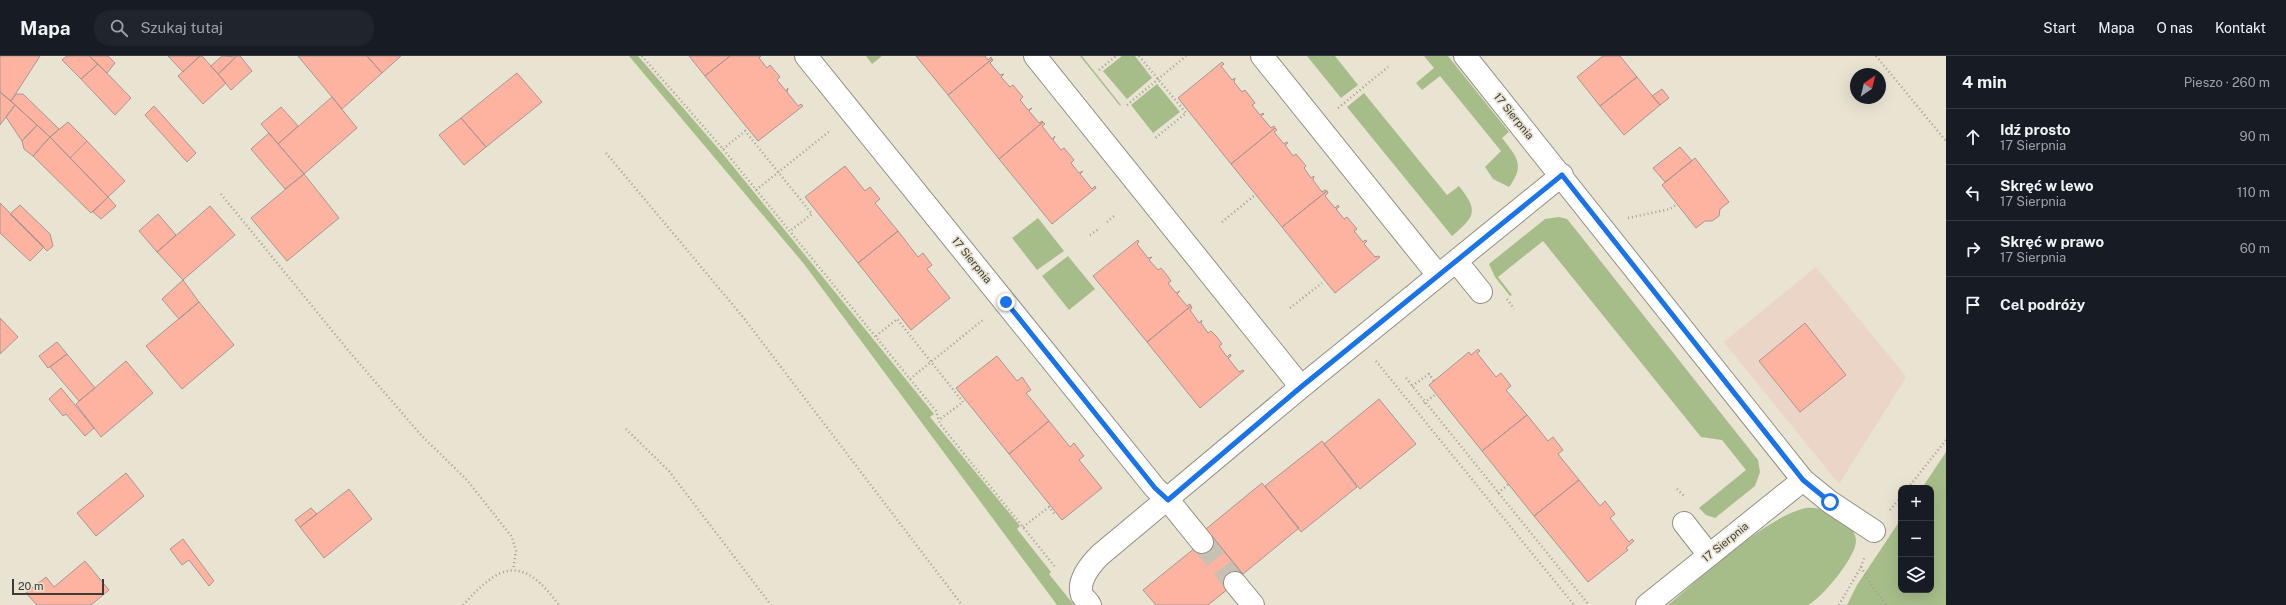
<!DOCTYPE html>
<html lang="pl">
<meta charset="utf-8">
<style>
body{margin:0;font-family:"Public Sans",sans-serif;background:#20242c;color:#f1f3f6}
.controls{position:absolute;right:12px;bottom:12px;display:grid;overflow:hidden;border-radius:8px;box-shadow:0 4px 16px #0002}
.controls button{width:36px;height:36px;display:grid;place-items:center;padding:0;border:0;border-bottom:1px solid #363941;background:#171b24;color:#f1f3f6;font:20px sans-serif}
.compass{position:absolute;left:1850px;top:12px;width:36px;height:36px;border-radius:50%;background:#171b24;box-shadow:0 4px 16px #0002;rotate:35deg}
.scale{position:absolute;left:12px;bottom:10px;width:92px;box-sizing:border-box;padding-left:4px;border:2px solid #3e3b35;border-top:0;font-size:11px;line-height:14px;white-space:nowrap;color:#3e3b35;-webkit-text-stroke:3px #e9e3d2;paint-order:stroke}
.stop{position:absolute;width:12px;height:12px;margin:-9px;border:3px solid #1a73e8;border-radius:50%;background:#fff}
.stop.end{background:#1a73e8;border-color:#fff;box-shadow:0 1px 4px #0008}
.list{margin:0;padding:0;list-style:none}
h2{display:flex;justify-content:space-between;align-items:center;height:52px;margin:0;padding:0 16px;font-size:17px}
h2 small{font-size:13px;font-weight:400;color:#9ea1a6}
.list li{display:grid;grid-template-columns:26px 1fr auto;gap:12px;align-items:center;box-sizing:border-box;height:56px;padding:0 16px;border-top:1px solid #363941}
.list b{display:block;font-size:15px;white-space:nowrap}
.list p{margin:0;font-size:13px;white-space:nowrap;color:#9ea1a6}
.list em{font-size:13px;font-style:normal;color:#9ea1a6}
.icon{flex:none;width:22px;height:22px;fill:none;stroke:currentColor;stroke-width:2;stroke-linecap:round;stroke-linejoin:round}
.map{position:relative;flex:none;width:1946px;height:549px;overflow:hidden}
header{display:flex;align-items:center;gap:24px;box-sizing:border-box;height:56px;padding:0 20px;background:#171b24;border-bottom:1px solid #363941}
header strong{font-size:19px}
nav{display:flex;gap:22px;margin-inline-start:auto;font-size:14px}
.search{width:280px;height:36px;background:#20242c;display:flex;align-items:center;gap:10px;box-sizing:border-box;padding:0 14px;border-radius:16px;color:#9ea1a6;font-size:15px}
main{display:flex}
aside{flex:1;background:#171b24}
.map>svg:first-child{display:block}
.commercial{fill:#ead5c7}
.green{fill:#a7bd89}
.building{fill:#feb3a1;stroke:#a89591}
.lines{fill:none;stroke-linecap:round;stroke-linejoin:round}
.minor-tunnel{stroke:#c7c1b3;stroke-width:22;stroke-dasharray:22 11;stroke-linecap:butt}
.minor-casing{stroke:#958f80;stroke-width:24}
.path{stroke:#a49f92;stroke-width:2.5;stroke-dasharray:1 3;stroke-linecap:butt}
.minor{stroke:#fff;stroke-width:22}
.route{stroke:#1a73e8;stroke-width:5}
.labels{text-anchor:middle;stroke-width:3.5;stroke-linejoin:round;paint-order:stroke}
.street-label{font-size:11px;fill:#3e3b35;stroke:#e9e3d2}
</style>
<header>
<strong>Mapa</strong>
<div class="search"><svg class="icon" aria-label="search" viewBox="0 0 24 24"><circle cx="10" cy="10" r="6"/><path d="M15 15l6 6"/></svg>Szukaj tutaj</div>
<nav><a>Start</a><a>Mapa</a><a>O nas</a><a>Kontakt</a></nav>
</header>
<main>
<div class="map">
<svg width="1946" height="549" viewBox="0 0 1946 549">
<rect width="100%" height="100%" fill="#e9e3d2"/>
<!-- commercial -->
<path class="commercial" d="M1816,211L1905,319V323L1839,428L1724,286Z"/>
<!-- green -->
<path class="green" d="M629,0H638L723,98L908,326L934,358L930,361L1020,470L1017,473L1051,516L1049,518L1074,549H1057L804,208Z
M866,0H882L872,8Z
M1080,0H1082L1121,49L1120,50Z
M1122,0H1135L1152,22L1127,43L1103,15Z
M1307,0H1335L1358,29L1341,42Z
M1424,0H1448L1509,76L1502,82C1516,100 1526,109 1509,131L1493,123L1485,111L1501,95L1440,20L1422,34L1416,27L1434,12Z
M1157,28L1180,56L1153,77L1131,49Z
M1364,37L1447,139L1459,130C1479,155 1475,161 1452,180L1347,51Z
M1559,161L1567,163L1576,174L1758,404L1760,416L1755,430L1715,462L1706,459L1699,452L1746,414L1722,384L1701,381L1543,185L1498,221L1512,239L1510,240L1495,221L1489,208L1545,163Z
M1038,162L1064,195L1037,214L1012,182Z
M1068,200L1095,233L1069,254L1042,220Z
M1946,396V549H1847L1857,529L1901,463V534H1931V432H1922Z
M1806,452C1819,451 1826,454 1836,462C1845,468 1855,472 1856,484C1857,500 1822,542 1808,549H1668C1701,522 1767,460 1806,452Z"/>
<!-- building -->
<path class="building" d="M0,0H40L11,45L0,36Z
M67,0H89L98,8L81,23L62,4Z
M89,0H108L115,7L107,17Z
M168,0H200L183,16Z
M200,0H202L226,27L203,48L178,20Z
M222,0L236,1L218,18L211,10Z
M240,0L252,15L231,34L218,18L237,0Z
M298,0H367L382,17L342,53Z
M367,0H401L382,17Z
M689,0H730L705,20Z
M730,0H761L759,2L767,12L770,9L780,21L777,24L786,35L788,32L787,36L798,50L801,48L803,50L758,85L705,20Z
M916,0H985L988,4L991,1L992,3L948,39Z
M1603,0H1620L1637,21L1600,50L1577,21Z
M992,3L993,4L990,7L1000,19L1004,18L1001,21L1010,31L1013,29L1023,41L1020,44L1028,54L1032,52L1029,55L1039,67L1042,65L1043,66L999,103L948,39Z
M1222,6L1224,8L1221,10L1232,24L1235,22L1234,26L1242,36L1245,34L1255,47L1252,49L1260,59L1263,57L1264,58L1261,60L1271,72L1274,70L1275,72L1231,108L1178,42Z
M98,8L131,42L115,59L81,23Z
M517,17L542,46L486,91L461,62Z
M1637,21L1660,49L1624,79L1600,50Z
M1662,33L1669,42L1660,49L1652,40Z
M0,36L15,49L0,69Z
M16,38H23L59,73L50,81L11,45Z
M332,41L357,72L304,118L278,88Z
M15,49L37,69L22,85L6,61Z
M154,50L196,97L187,106L145,59Z
M281,51L298,70L278,88L261,68Z
M461,62L486,91L464,109L439,79Z
M68,66L87,85L70,102L50,81Z
M1043,66L1045,68L1042,70L1052,83L1055,80L1053,84L1061,94L1064,92L1074,104L1071,107L1079,117L1083,115L1080,118L1092,133L1095,130L1096,132L1052,168L999,103Z
M37,69L50,81L33,100L24,93L22,85Z
M1275,72L1277,74L1274,76L1284,88L1286,86L1288,87L1285,89L1293,100L1296,98L1306,110L1304,112L1311,122L1314,120L1313,124L1322,136L1325,134L1327,135L1282,171L1231,108Z
M269,77L304,118L285,133L251,93Z
M50,81L108,141L91,157L33,100Z
M87,85L125,125L108,141L70,102Z
M1680,91L1692,105L1665,126L1653,112Z
M1695,102L1729,146L1720,153L1719,160L1712,165H1705L1696,172L1662,129Z
M845,110L865,135L870,131L880,143L875,147L898,175L858,207L805,141Z
M304,118L339,162L287,205L251,162Z
M1327,135L1328,137L1325,140L1335,152L1338,149L1339,151L1336,153L1344,163L1347,161L1357,173L1354,175L1363,186L1365,184L1367,185L1364,188L1375,201L1378,200L1380,201L1335,237L1282,171Z
M108,141L116,150L101,163L93,156Z
M0,147L44,191L30,205L0,177Z
M20,149L50,178L53,190L47,195L10,158Z
M210,150L235,179L183,224L157,196Z
M158,158L176,179L157,196L139,175Z
M898,175L918,201L923,197L932,209L927,213L950,242L911,274L858,207Z
M1138,184L1139,186L1137,188L1148,202L1152,201L1149,204L1158,214L1161,212L1166,218L1171,225L1168,227L1176,237L1180,235L1177,238L1187,250L1190,248L1191,250L1147,286L1093,220Z
M183,224L199,246L179,263L162,243Z
M199,246L234,289L182,333L146,290Z
M1191,250L1192,252L1190,254L1199,267L1202,264L1201,267L1208,277L1211,275L1217,281L1222,288L1219,290L1227,301L1230,298L1231,300L1228,302L1239,316L1243,314L1244,315L1200,352L1147,286Z
M0,262L18,281L0,298Z
M1805,267L1846,319L1800,356L1759,305Z
M57,286L67,298L48,312L39,300Z
M1478,293L1480,295L1477,297L1496,321L1501,317L1511,330L1506,334L1527,359L1482,395L1429,329L1469,296L1471,299Z
M67,298L95,332L79,345L50,311Z
M997,300L1017,325L1022,321L1031,334L1026,337L1049,365L1009,398L956,332Z
M126,305L153,337L101,381L76,348Z
M61,332L94,372L85,380L66,358L63,360L49,343Z
M1379,343L1416,388L1360,433L1324,388Z
M1527,359L1548,385L1553,381L1563,394L1558,398L1579,424L1534,460L1482,395Z
M1049,365L1070,391L1074,387L1084,400L1079,404L1102,432L1062,464L1009,398Z
M1322,385L1357,431L1301,476L1265,430Z
M126,417L144,440L96,480L77,457Z
M1579,424L1600,450L1605,445L1615,458L1610,462L1629,486L1632,483L1634,485L1626,492L1628,494L1588,526L1534,460Z
M1262,427L1299,472L1243,518L1206,473Z
M349,433L372,463L324,502L300,471Z
M311,452L317,458L300,471L295,464Z
M1211,479L1244,520L1208,549H1156L1143,534Z
M183,483L214,525L209,530L189,504L182,509L170,493Z
M85,505L109,534L91,549H37L26,537L46,521L54,531Z"/>
<g class="lines">
<!-- minor-tunnel -->
<path class="minor-tunnel" d="M1202,486L1235,527"/>
<!-- minor casing -->
<g class="minor-casing">
<path id="minor" d="M806,0L1155,432L1168,444L1202,486
M1035,0L1301,331
M1262,0L1438,219
M1465,0L1803,424L1830,446L1874,475
M1456,205L1481,236
M1684,467L1709,499
M1235,527L1253,549
M1090,549C1088,546 1084,542 1082,539C1077,525 1091,508 1100,499L1301,331L1562,119
M1647,549L1803,424"/>
</g>
<!-- path -->
<path class="path" d="M642,0L723,93L936,355L940,368L1056,512
M1139,0L1186,57L1154,83
M1876,0L1946,85
M1099,14L1116,0
M1127,49L1186,0
M1338,52L1388,11
M723,93L745,75L812,158L790,175
M606,97L743,261L962,549
M756,134L831,74
M221,138L347,293L421,379L467,424L512,481L516,495L513,514
M1628,162L1670,153L1677,148
M1107,166L1115,159
M1222,166L1255,139
M1090,179L1100,172
M1507,243L1514,253
M1290,252L1322,227
M876,280L897,263L963,346L939,364
M1376,305L1574,549
M1406,322L1589,549
M910,323L984,263
M1412,330L1429,318L1434,325
M1424,347L1436,338
M626,373L669,415L771,549
M1908,432L1946,384
M1677,433L1684,440
M1498,437L1509,428
M1890,454L1901,441
M1023,471L1049,451L1055,459
M1861,511L1874,533L1887,549
M463,549C501,507 522,499 559,549
M1839,549L1861,511L1865,500"/>
<!-- minor -->
<use href="#minor" class="minor"/>
</g>
<g class="lines">
<!-- route -->
<path class="route" d="M1006,246L1155,432L1168,444L1301,331L1562,119L1803,424L1830,446"/>
</g>
<g class="labels">
<!-- street labels -->
<g class="street-label">
<text transform="translate(1514 60) rotate(51)" y="4">17 Sierpnia</text>
<text transform="translate(972 204) rotate(51)" y="4">17 Sierpnia</text>
<text transform="translate(1725 486) rotate(-39)" y="4">17 Sierpnia</text>
</g>
</g>
</svg>
<div class="controls">
<button>+</button>
<button>−</button>
<button><svg class="icon" aria-label="layers" viewBox="0 0 24 24"><path d="M12 4l9 5-9 5-9-5zM3 14l9 5 9-5"/></svg></button>
</div>
<svg class="compass" viewBox="-18 -18 36 36"><path d="M0-13l5 13h-10z" fill="#e53935"/><path d="M0 13l5-13h-10z" fill="#9ea1a6"/></svg>
<div class="scale">20 m</div>
<div class="stop" style="left:1830px;top:446px"></div>
<div class="stop end" style="left:1006px;top:246px"></div>
</div>
<aside>
<h2>4 min<small>Pieszo · 260 m</small></h2>
<ul class="list">
<li><svg class="icon" aria-label="ahead" viewBox="0 0 24 24"><path d="M12 20V5M6 11l6-6 6 6"/></svg><div><b>Idź prosto</b><p>17 Sierpnia</p></div><em>90 m</em></li>
<li><svg class="icon" aria-label="left" viewBox="0 0 24 24"><path d="M17 20v-9H6M10 6l-5 5 5 5"/></svg><div><b>Skręć w lewo</b><p>17 Sierpnia</p></div><em>110 m</em></li>
<li><svg class="icon" aria-label="right" viewBox="0 0 24 24"><path d="M7 20v-9h11M14 6l5 5-5 5"/></svg><div><b>Skręć w prawo</b><p>17 Sierpnia</p></div><em>60 m</em></li>
<li><svg class="icon" aria-label="arrive" viewBox="0 0 24 24"><path d="M6 21V4h12l-3 4 3 4H6"/></svg><div><b>Cel podróży</b></div></li>
</ul>
</aside>
</main>
